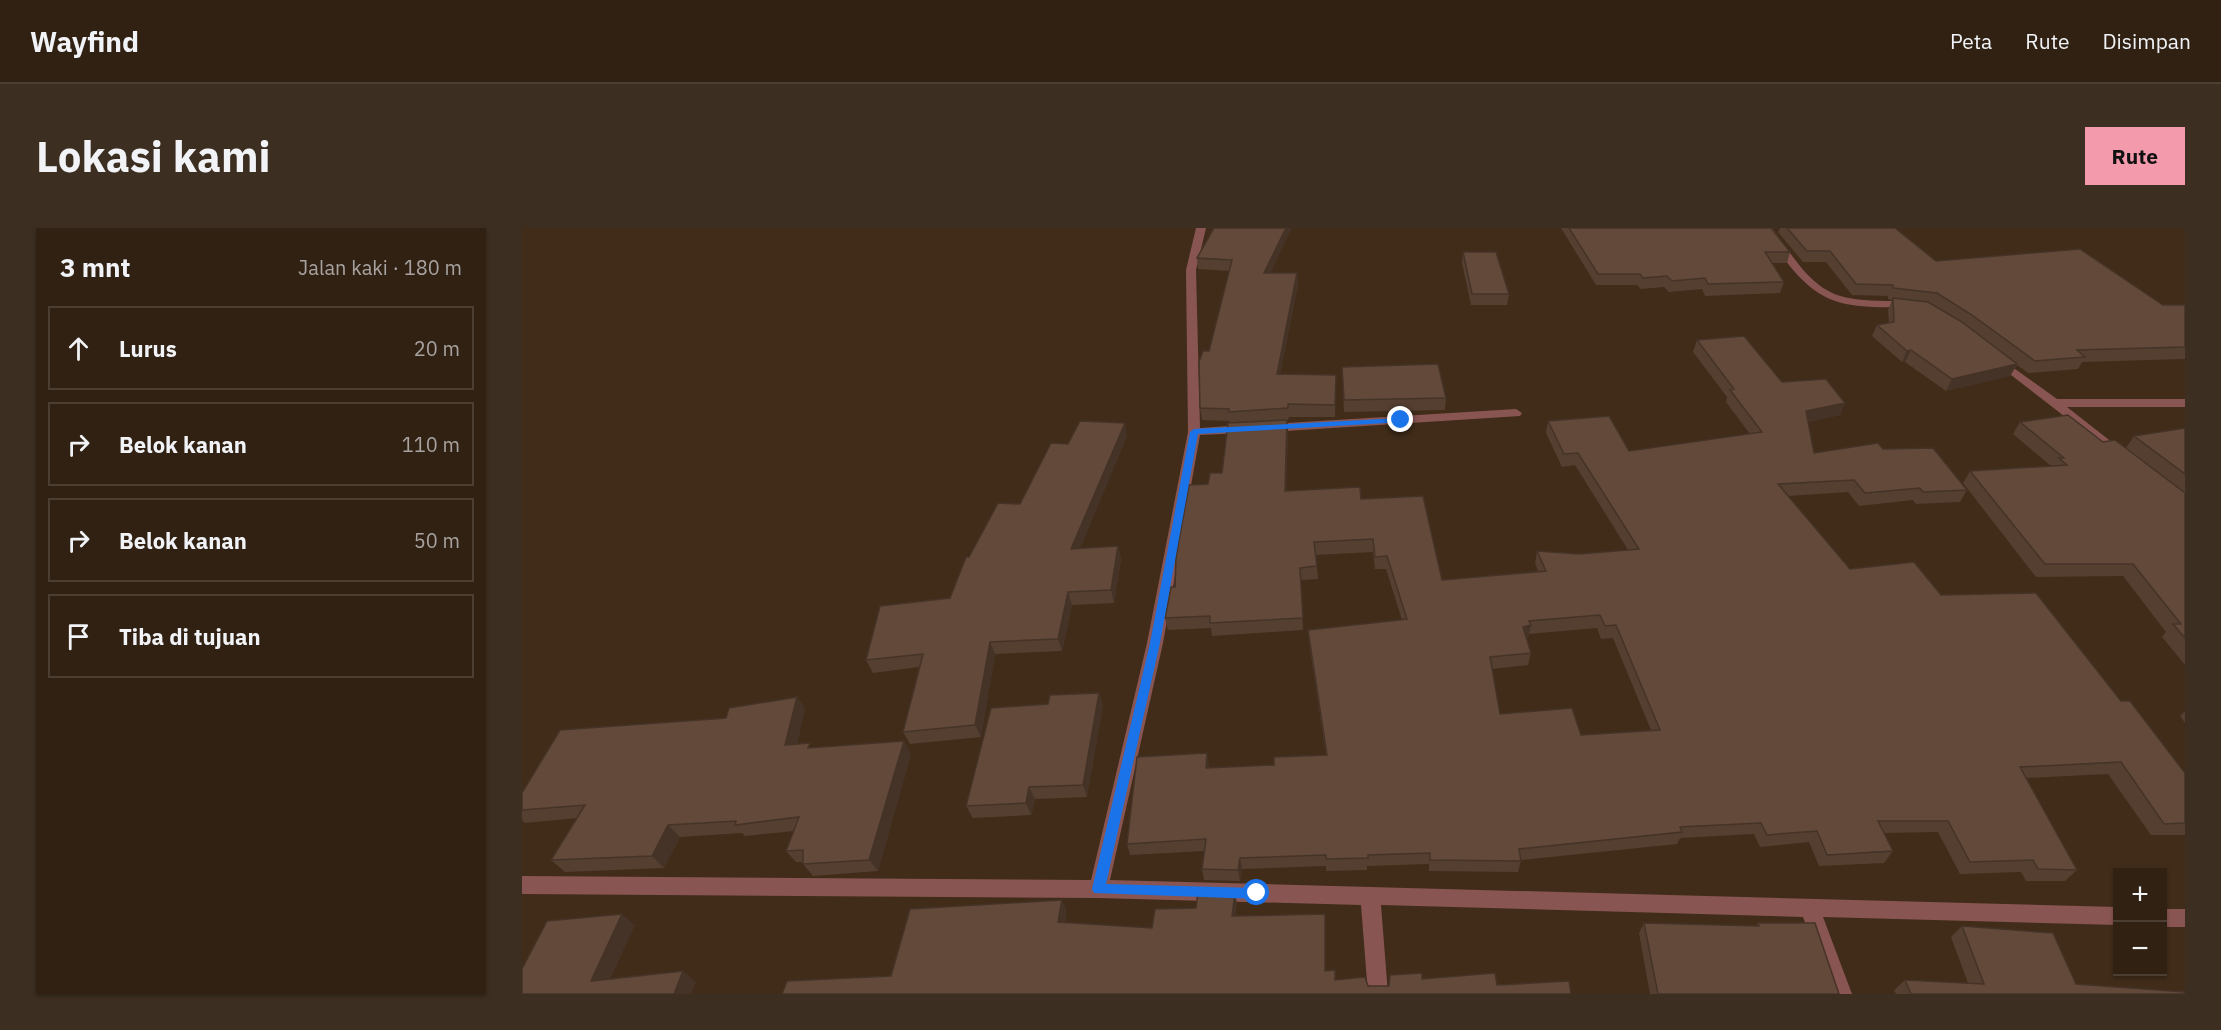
<!DOCTYPE html>
<html lang="id">
<meta charset="utf-8">
<style>
body{margin:0;font-family:"IBM Plex Sans",sans-serif;background:#3c2e21;color:#f1f3f6}
.controls{position:absolute;right:18px;bottom:18px;display:grid;overflow:hidden;border-radius:0px;box-shadow:0 2px 4px #0004}
.controls button{width:54px;height:54px;display:grid;place-items:center;padding:0;border:0;border-bottom:2px solid #4b3e33;background:#302113;color:#f1f3f6;font:30px sans-serif}
.stop{position:absolute;width:18px;height:18px;margin:-14px;border:4px solid #1a73e8;border-radius:50%;background:#fff}
.stop.end{background:#1a73e8;border-color:#fff;box-shadow:0 2px 6px #0008}
.list{margin:0;padding:0;list-style:none}
h2{display:flex;justify-content:space-between;align-items:center;height:78px;margin:0;padding:0 24px;font-size:26px}
h2 small{font-size:20px;font-weight:400;color:#a8a3a0}
.list li{display:grid;grid-template-columns:39px 1fr auto;gap:18px;align-items:center;box-sizing:border-box;height:84px;margin:0 12px 12px;padding:0 12px;border:2px solid #4b3e33;border-radius:0px}
.list b{display:block;font-size:22px;white-space:nowrap}
.list em{font-size:20px;font-style:normal;color:#a8a3a0}
.icon{flex:none;width:33px;height:33px;fill:none;stroke:currentColor;stroke-width:2;stroke-linecap:round;stroke-linejoin:round}
.map{position:relative;flex:none;width:1663px;height:766px;overflow:hidden;border-radius:0px}
header{display:flex;align-items:center;gap:36px;box-sizing:border-box;height:84px;padding:0 30px;background:#302113;border-bottom:2px solid #4b3e33}
header strong{font-size:28px}
nav{display:flex;gap:33px;margin-inline-start:auto;font-size:21px}
.intro{display:flex;align-items:center;justify-content:space-between;box-sizing:border-box;height:144px;padding:0 36px}
h1{margin:0;font-size:42px}
.button{padding:15px 27px;border-radius:0px;background:#f39aac;color:#111;font-size:21px;font-weight:700}
main{display:flex;gap:36px;padding:0 36px}
aside{flex:1;background:#302113;border-radius:0px;box-shadow:0 2px 4px #0004}
.map>svg:first-child{display:block}
.lines{fill:none;stroke-linecap:round;stroke-linejoin:round}
.minor{fill:#885552;fill-rule:evenodd}
.wall{fill:#543f31;fill-rule:evenodd}
.shaded-wall{fill:#453328}
.building{fill:#624939;stroke:#453328;stroke-width:1.5;fill-rule:evenodd}
.route{fill:#1a73e8}
</style>
<header>
<strong>Wayfind</strong>
<nav><a>Peta</a><a>Rute</a><a>Disimpan</a></nav>
</header>
<div class="intro"><h1>Lokasi kami</h1><a class="button">Rute</a></div>
<main>
<aside>
<h2>3 mnt<small>Jalan kaki · 180 m</small></h2>
<ul class="list">
<li><svg class="icon" aria-label="ahead" viewBox="0 0 24 24"><path d="M12 20V5M6 11l6-6 6 6"/></svg><div><b>Lurus</b></div><em>20 m</em></li>
<li><svg class="icon" aria-label="right" viewBox="0 0 24 24"><path d="M7 20v-9h11M14 6l5 5-5 5"/></svg><div><b>Belok kanan</b></div><em>110 m</em></li>
<li><svg class="icon" aria-label="right" viewBox="0 0 24 24"><path d="M7 20v-9h11M14 6l5 5-5 5"/></svg><div><b>Belok kanan</b></div><em>50 m</em></li>
<li><svg class="icon" aria-label="arrive" viewBox="0 0 24 24"><path d="M6 21V4h12l-3 4 3 4H6"/></svg><div><b>Tiba di tujuan</b></div></li>
</ul>
</aside>
<div class="map">
<svg width="1663" height="766" viewBox="0 0 1663 766">
<rect width="100%" height="100%" fill="#402c19"/>
<g class="lines">
<!-- minor -->
<path class="minor" d="M674,0H684L674,42L678,200L723,197L729,201L723,205L678,207L641,415L588,652L1596,679V697L1301,689L1330,766H1310L1281,689L859,677L866,766H846L839,677L576,670L0,666V648L569,652L625,415L666,204L664,42Z
M1240,0H1250C1271,27 1289,64 1327,70C1346,74 1367,72 1387,74L1392,77L1387,80C1368,79 1349,80 1330,77C1285,71 1265,34 1240,0Z
M1475,128L1535,171H1663V179H1545L1605,226L1599,230L1595,229L1471,133V129Z
M994,181L1000,185L998,188L747,204L741,200L747,196Z
M1640,681H1663V699H1640Z"/>
</g>
<!-- wall -->
<path class="wall" d="M692,0L749,45H775L776,57L758,146L814,147L813,189H767L766,192H765L766,204L764,263L839,271L920,352L1016,343L1013,335L1015,323L1057,326L1106,322L1053,237L1040,239L1024,205L1026,193L1107,223L1228,206L1204,174L1205,169L1171,124L1175,112L1260,154L1323,175L1318,187L1286,194L1292,225L1361,221L1445,262L1438,274L1394,276L1391,272L1337,278L1326,264L1266,268L1328,341L1419,367L1599,473L1663,545V607H1629L1586,546L1504,550L1555,642L1543,653H1504L1499,644L1438,646L1416,604L1362,605L1371,623L1362,635L1297,638L1287,614L1238,619L1232,606L1158,610L1155,616L999,632L996,644L907,643V636L845,638V642L804,643V638L720,641L718,653L682,652L680,641L682,623L608,627L605,616L685,525L687,540L752,537L804,527L787,415L786,402L880,392L864,341H853L851,324L794,327L796,351L779,352L781,402L690,408L689,400L646,402L643,390L686,256L700,245L708,195V193L680,192L678,180L687,123L707,43L676,41L675,30ZM1075,400L1079,411L1091,410L1129,502L1059,507L978,486L970,441L1006,437L1009,425L1004,410H1006L1007,406Z
M1039,0H1249L1268,24L1265,35H1250L1262,54L1258,65L1183,68L1180,61L1147,64L1142,59L1119,61L1115,57H1074Z
M1258,0H1373L1414,33L1641,77H1663V131L1560,134L1556,141L1506,145L1495,137L1488,148L1424,163L1383,134H1380L1350,108L1355,97L1367,95L1366,82L1370,72L1366,71V68L1330,67L1304,34H1281L1256,4Z
M941,24L987,66L985,77H949L940,35Z
M820,139L924,170L923,182L822,184Z
M1498,194L1581,214L1604,220L1612,208L1663,200V437L1640,409L1644,404L1601,348L1514,349L1441,255L1448,243L1529,238L1491,206Z
M605,208L558,320L596,318L599,331L592,375L550,377L540,423L473,426L459,509L388,516L381,504L397,439L351,445L344,432L428,370L447,329L498,276L546,216Z
M577,465L581,477L565,569L513,571L509,587L451,590L444,578L526,476Z
M275,469L283,481L275,516L292,520L389,526L356,643L291,648L281,636V634H274L264,623L272,603L223,608L220,605L158,609L142,640L43,644L29,632L55,590L3,595L0,592V565L204,490Z
M1663,483V495L1658,488Z
M1122,695L1234,698L1236,695L1317,766H1128L1117,705Z
M1440,698L1554,756L1663,766H1374L1372,762L1383,752L1446,755L1429,709Z"/>
<!-- shaded-wall -->
<path class="shaded-wall" d="M764,0H770L743,57L742,45Z
M775,45L776,57L756,158L755,146Z
M1389,122L1383,134H1380L1385,123Z
M1495,136L1488,148L1424,163L1430,151Z
M1323,175L1318,187L1279,196L1284,183Z
M765,192L766,204L764,275L763,263Z
M603,195L605,208L553,333L549,321Z
M596,318L599,331L592,375L589,362Z
M546,364L550,377L540,423L536,411Z
M1009,397L1006,410L998,412L1001,399Z
M468,414L473,426L459,509L453,497Z
M577,465L581,477L565,569L561,557Z
M275,469L283,481L272,530L263,517Z
M382,513L389,526L356,643L347,632Z
M685,525L687,537V552L684,540Z
M507,559L513,571L509,587L504,575Z
M146,597L158,609L142,640L130,628Z
M718,630L720,641L718,653L716,642Z
M713,665L715,676L712,699L710,688Z
M540,672L545,683L542,705L536,694Z
M100,686L113,697L83,763L69,753Z
M161,743L174,754L169,766H152Z"/>
<!-- building -->
<path class="building" d="M692,0H764L742,45H775L755,146L814,147L813,177L766,176V180L707,184V181L678,180L677,134L681,123H687L710,32L675,30Z
M1047,0H1249L1268,24H1243L1262,54L1186,56L1183,50L1150,53L1145,48L1121,50L1118,46H1076Z
M1265,0H1373L1414,33L1558,21L1641,77H1663V119L1555,122L1563,129L1513,133L1450,87L1415,65L1371,60V57L1334,56L1308,23H1285Z
M941,24H974L987,66H950Z
M1371,70L1406,74L1440,94L1495,136L1430,151L1389,122L1385,123L1355,97L1372,94Z
M1222,108L1260,154L1304,151L1323,175L1284,183L1292,225L1356,215L1361,221L1411,220L1445,262L1401,264L1398,260L1343,265L1332,252L1256,256L1328,341L1392,334L1419,367L1514,365L1599,473H1608L1663,545V595L1642,596L1599,534L1498,539L1555,642L1516,641L1511,632L1448,634L1426,593H1356L1371,623L1305,627L1295,603L1245,607L1239,595L1158,599L1160,604L997,621L999,633L908,632V625L846,627V630L804,631V627L718,630L716,642L680,641L684,611L605,616L615,529L685,525L684,540L752,537V529L805,527L786,402L885,391L865,328L853,329L851,311L792,314L795,338L778,340L781,390L688,395V388L643,390L649,359H653L654,329L667,257L686,256L688,245H700L706,195L765,192L763,263L838,259L839,271L901,268L920,352L1024,343L1015,323L1057,326L1117,321L1056,225L1042,226L1026,193L1087,188L1107,223L1240,204L1208,162L1212,161L1175,112ZM1078,387L1083,398L1094,397L1138,502L1059,507L1050,480L978,486L968,429L1009,425L1001,399L1009,397L1007,393Z
M916,136L924,170L822,172L820,139Z
M1546,187L1581,214L1593,212L1663,265V410L1651,396H1659L1611,336H1523L1448,243L1545,237L1537,230H1542L1498,194Z
M558,193L603,195L549,321L596,318L589,362L546,364L536,411L468,414L453,497L381,504L401,426L344,432L358,378L428,370L444,329H447L476,275L498,276L529,215L546,216Z
M1663,200V246L1612,208Z
M577,465L561,557L507,559L504,575L444,578L469,480L526,476L528,467Z
M275,469L263,517L288,515L286,520L382,513L347,632L281,636V622L264,623L277,589L213,597L214,593L146,597L130,628L29,632L63,577L0,582V565L38,502L204,490L207,480Z
M676,664L713,665L710,688L803,686V743L813,742V752L843,749L846,758H867L868,747L900,745V751L973,745L975,757L1047,753L1049,766H260L265,753L369,748L388,681L540,672L536,694L630,700L633,681L674,680Z
M100,686L69,753L161,743L152,766H0V741L25,693Z
M1122,695L1237,698L1236,695H1293L1317,766H1136Z
M1440,698L1531,705L1554,756L1663,764V766H1389L1383,752L1462,756Z"/>
<!-- route -->
<path class="route" d="M879,190L882,194L676,206L638,415L584,656L735,660L741,665L735,671L572,665L570,661L628,415L668,204L672,201Z"/>
</svg>
<div class="controls">
<button>+</button>
<button>−</button>
</div>
<div class="stop" style="left:735px;top:665px"></div>
<div class="stop end" style="left:879px;top:192px"></div>
</div>
</main>
